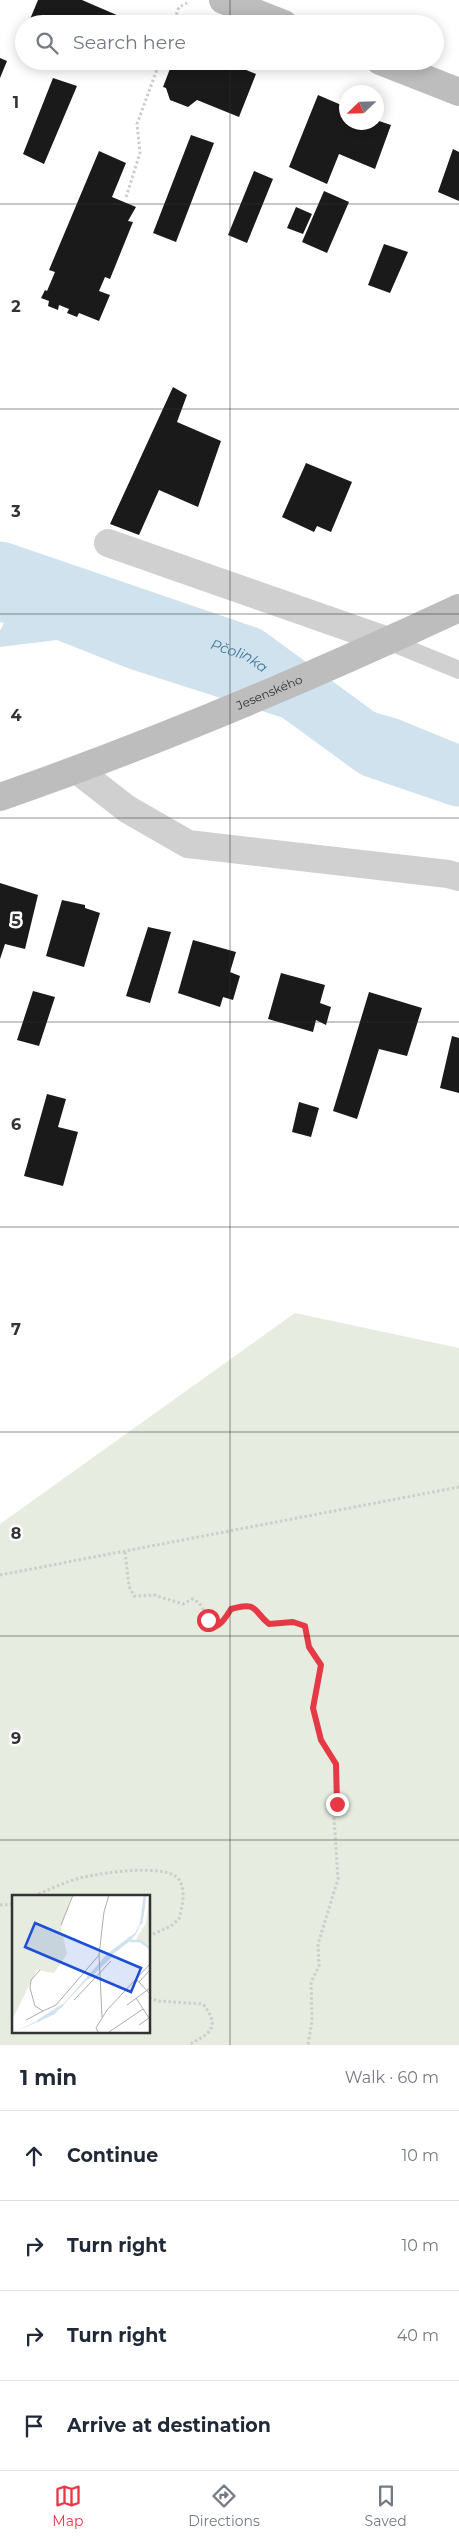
<!DOCTYPE html>
<meta charset="utf-8">
<style>
body{margin:0;font-family:Montserrat,sans-serif;background:#f2f2f3;color:#1f2937}
.compass{position:absolute;left:339px;top:85px;width:45px;height:45px;border-radius:50%;background:#fff;box-shadow:0 2px 12px #0003;rotate:247deg}
.stop{position:absolute;width:15px;height:15px;margin:-11px;border:4px solid #e63946;border-radius:50%;background:#fff}
.stop.end{background:#e63946;border-color:#fff;box-shadow:0 1px 5px #0008}
.list{margin:0;padding:0;list-style:none}
h2{display:flex;justify-content:space-between;align-items:center;height:65px;margin:0;padding:0 20px;font-size:21px}
h2 small{font-size:16px;font-weight:400;color:#747a83}
.list li{display:grid;grid-template-columns:32px 1fr auto;gap:15px;align-items:center;box-sizing:border-box;height:90px;padding:0 20px;border-top:1px solid #e0e1e3}
.list b{display:block;font-size:19px;white-space:nowrap}
.list em{font-size:16px;font-style:normal;color:#747a83}
.icon{flex:none;width:28px;height:28px;fill:none;stroke:currentColor;stroke-width:2;stroke-linecap:round;stroke-linejoin:round}
.map{position:relative;flex:none;width:459px;height:2045px;overflow:hidden}
.search{position:absolute;background:#fff;box-shadow:0 2px 12px #0003;left:15px;right:15px;top:15px;height:55px;display:flex;align-items:center;gap:12px;box-sizing:border-box;padding:0 18px;border-radius:28px;color:#747a83;font-size:19px}
.sheet{height:425px;background:#fff}
nav{display:flex;justify-content:space-around;align-items:center;box-sizing:border-box;height:70px;border-top:1px solid #e0e1e3;background:#fff;font-size:14px;color:#747a83}
nav a{display:grid;justify-items:center;gap:2px}
nav .on{color:#e63946}
.map>svg:first-child{display:block}
.green{fill:#e6ecdf;fill-rule:evenodd}
.water{fill:#cfe2ee}
.lines{fill:none;stroke-linecap:round;stroke-linejoin:round}
.river{stroke:#cfe2ee;stroke-width:59}
.building{fill:#1a1a1a}
.path{stroke:#cdcdcd;stroke-width:3;stroke-dasharray:2.5 2.5;stroke-linecap:butt}
.lane{stroke:#d0d0d0;stroke-width:18}
.street{stroke:#d0d0d0;stroke-width:28}
.secondary{stroke:#bdbdbd;stroke-width:28}
.route{stroke:#e63946;stroke-width:6}
.grid{fill:none;stroke:#333;stroke-width:1;stroke-opacity:0.55}
.labels{text-anchor:middle;stroke-width:5;stroke-linejoin:round;paint-order:stroke}
.street-label{font-size:12px;fill:#333;stroke:#fff}
.water-label{font-size:14px;font-style:italic;fill:#3f7597;stroke:#fff}
.inset-river{fill:none;stroke:#cfe2ee;stroke-width:2.5}
.inset-road{fill:none;stroke:#adadad;stroke-width:1}
.view{fill:#1d4ed8;fill-opacity:0.15;stroke:#1d4ed8;stroke-width:2.5}
.inset-edge{fill:none;stroke:#333;stroke-width:2.5}
.grid-label{font-size:16px;text-anchor:middle;font-weight:bold;fill:#333;stroke:#fff;stroke-width:5;stroke-linejoin:round;paint-order:stroke}
</style>
<div class="map">
<svg width="459" height="2045" viewBox="0 0 459 2045">
<rect width="100%" height="100%" fill="#fff"/>
<!-- green -->
<path class="green" d="M295,1313L459,1348V2045H0V1524ZM14,1896H149V2031H14Z"/>
<!-- water -->
<path class="water" d="M36,554L73,571L69,608L143,646L398,719L459,744V775L387,744L293,721L130,669L57,640L0,647V631L4,623L0,622V567L25,577Z"/>
<g class="lines">
<!-- river -->
<path class="river" id="s1" d="M0,571L248,656L374,748L459,777"/>
</g>
<!-- building -->
<path class="building" d="M38,0H82L119,16L116,24H28Z
M0,58L7,61L0,78Z
M173,61H224L256,74L239,117L197,100L188,107L170,100L166,88L163,87Z
M53,78L77,86L44,164L23,154Z
M318,95L346,107V122H376V120L391,125L375,169L339,154L327,184L289,167Z
M191,135L214,143L176,242L153,233Z
M453,149L459,152V201L438,192Z
M99,151L126,163L112,197L136,207L128,221L133,222L110,279L105,277L99,291L110,295L99,321L79,313L77,317L67,313L69,309L59,305L58,310L48,306L49,301L41,298L45,290L47,291L55,272L49,270Z
M254,171L273,179L247,243L228,235Z
M324,191L349,202L327,253L302,242Z
M296,207L312,214L303,234L287,228Z
M384,244L408,252L390,293L368,285Z
M173,387L187,395L177,422L221,441L198,507L159,490L139,535L110,524Z
M306,463L352,482L331,532L317,526L314,532L282,517Z
M0,883L38,895L25,949L5,944L0,959Z
M62,900L85,905V908L100,913L84,967L46,956Z
M148,927L171,932L150,1003L126,996Z
M193,940L236,952L230,972L240,976L233,1000L223,997L220,1007L178,993Z
M281,973L325,985L320,1003L331,1007L326,1025L316,1020L313,1032L268,1019Z
M33,991L55,997L39,1046L17,1040Z
M369,992L422,1008L407,1056L379,1049L357,1119L333,1111Z
M452,1036L459,1038V1093L440,1088Z
M47,1094L66,1099L58,1127L78,1132L63,1186L24,1176Z
M299,1102L319,1108L311,1137L292,1132Z"/>
<g class="lines">
<!-- path -->
<path class="path" d="M173,24L179,7L187,3
M126,197L140,153L137,124L160,61
M125,1552L129,1586L134,1596L154,1595L183,1604L192,1599C206,1604 204,1618 211,1628C229,1626 231,1593 256,1609C262,1613 263,1620 269,1624L293,1622L305,1626L309,1647L321,1665L313,1708L321,1740L333,1757L337,1771L338,1793L334,1818L338,1879L318,1944L319,1966L311,1982L312,2020L308,2045
M0,1575L459,1487
M34,1896C50,1889 67,1881 84,1877C102,1873 171,1862 180,1881C186,1893 182,1907 179,1919L171,1926L149,1936
M0,1905L14,1904
M149,1998L158,2001L203,2004C222,2028 209,2034 188,2045"/>
<!-- lane -->
<path class="lane" d="M388,641L459,670"/>
<!-- street -->
<path class="street" d="M108,543L388,641
M77,770L127,809L188,844L448,874L459,877"/>
<!-- secondary -->
<g class="secondary">
<path d="M223,0L284,24"/>
<path d="M380,61L459,92"/>
<path id="s2" d="M0,797C156,743 309,678 459,608"/>
</g>
</g>
<g class="lines">
<!-- route -->
<path class="route" d="M208,1620L211,1628C221,1626 226,1617 231,1609C258,1601 253,1611 269,1624L293,1622L305,1626L309,1647L321,1665L313,1708L321,1740L336,1764L337,1804"/>
</g>
<!-- grid -->
<path class="grid" d="M230,0V24M230,61V2045M0,204H459M0,409H459M0,614H459M0,818H459M0,1022H459M0,1227H459M0,1432H459M0,1636H459M0,1840H459"/>
<g class="labels">
<!-- street labels -->
<g class="street-label">
<text dy="4" stroke="none"><textPath href="#s2" startOffset="289">Jesenského</textPath></text>
</g>
<!-- water labels -->
<g class="water-label">
<text dy="5" stroke="none"><textPath href="#s1" startOffset="254">Pčolinka</textPath></text>
</g>
</g>
<!-- overview -->
<g transform="translate(12 1895)">
<rect width="138" height="138" fill="#fff"/>
<path d="M0,0H60L49,32L55,59L42,78L25,75L0,125ZM137,0L138,47L135,50L124,44L134,28Z" fill="#e6ecdf"/>
<path d="M133,0V11L131,24L124,39L118,46L92,66L43,119L3,137L46,115L96,58L123,38L130,24Z" fill="#cfe2ee"/>
<path class="inset-river" d="M129,29L133,0M118,46H128L138,53M75,84L99,61M26,126L51,110"/>
<path class="inset-road" d="M49,30L61,0M28,75L19,85L18,93L23,111L31,116L44,110L87,60M124,84L138,99M127,87L138,75M124,103L137,123L127,130M62,105L99,66M115,110L138,93M90,122L87,60L92,17L97,0M14,125L31,116M86,137L84,133L95,115L138,69M97,137L131,114"/>
<path class="view" d="M23,28L129,73L119,97L13,52Z"/>
<rect width="138" height="138" class="inset-edge"/>
</g>
<g class="grid-label">
<text x="16" y="108">1</text>
<text x="16" y="312">2</text>
<text x="16" y="517">3</text>
<text x="16" y="721">4</text>
<text x="16" y="926">5</text>
<text x="16" y="1130">6</text>
<text x="16" y="1335">7</text>
<text x="16" y="1539">8</text>
<text x="16" y="1744">9</text>
</g>
</svg>
<svg class="compass" viewBox="-18 -18 36 36"><path d="M0-13l5 13h-10z" fill="#e53935"/><path d="M0 13l5-13h-10z" fill="#747a83"/></svg>
<div class="stop" style="left:208px;top:1620px"></div>
<div class="stop end" style="left:337px;top:1804px"></div>
<div class="search"><svg class="icon" aria-label="search" viewBox="0 0 24 24"><circle cx="10" cy="10" r="6"/><path d="M15 15l6 6"/></svg>Search here</div>
</div>
<section class="sheet">
<h2>1 min<small>Walk · 60 m</small></h2>
<ul class="list">
<li><svg class="icon" aria-label="ahead" viewBox="0 0 24 24"><path d="M12 20V5M6 11l6-6 6 6"/></svg><div><b>Continue</b></div><em>10 m</em></li>
<li><svg class="icon" aria-label="right" viewBox="0 0 24 24"><path d="M7 20v-9h11M14 6l5 5-5 5"/></svg><div><b>Turn right</b></div><em>10 m</em></li>
<li><svg class="icon" aria-label="right" viewBox="0 0 24 24"><path d="M7 20v-9h11M14 6l5 5-5 5"/></svg><div><b>Turn right</b></div><em>40 m</em></li>
<li><svg class="icon" aria-label="arrive" viewBox="0 0 24 24"><path d="M6 21V4h12l-3 4 3 4H6"/></svg><div><b>Arrive at destination</b></div></li>
</ul>
</section>
<nav>
<a class="on"><svg class="icon" aria-label="map" viewBox="0 0 24 24"><path d="M3 6l6-2 6 2 6-2v14l-6 2-6-2-6 2zM9 4v14M15 6v14"/></svg>Map</a>
<a><svg class="icon" aria-label="directions" viewBox="0 0 24 24"><path d="M12 3l9 9-9 9-9-9zM9 14v-3h6M13 9l2 2-2 2"/></svg>Directions</a>
<a><svg class="icon" aria-label="saved" viewBox="0 0 24 24"><path d="M7 4h10v16l-5-4-5 4z"/></svg>Saved</a>
</nav>
